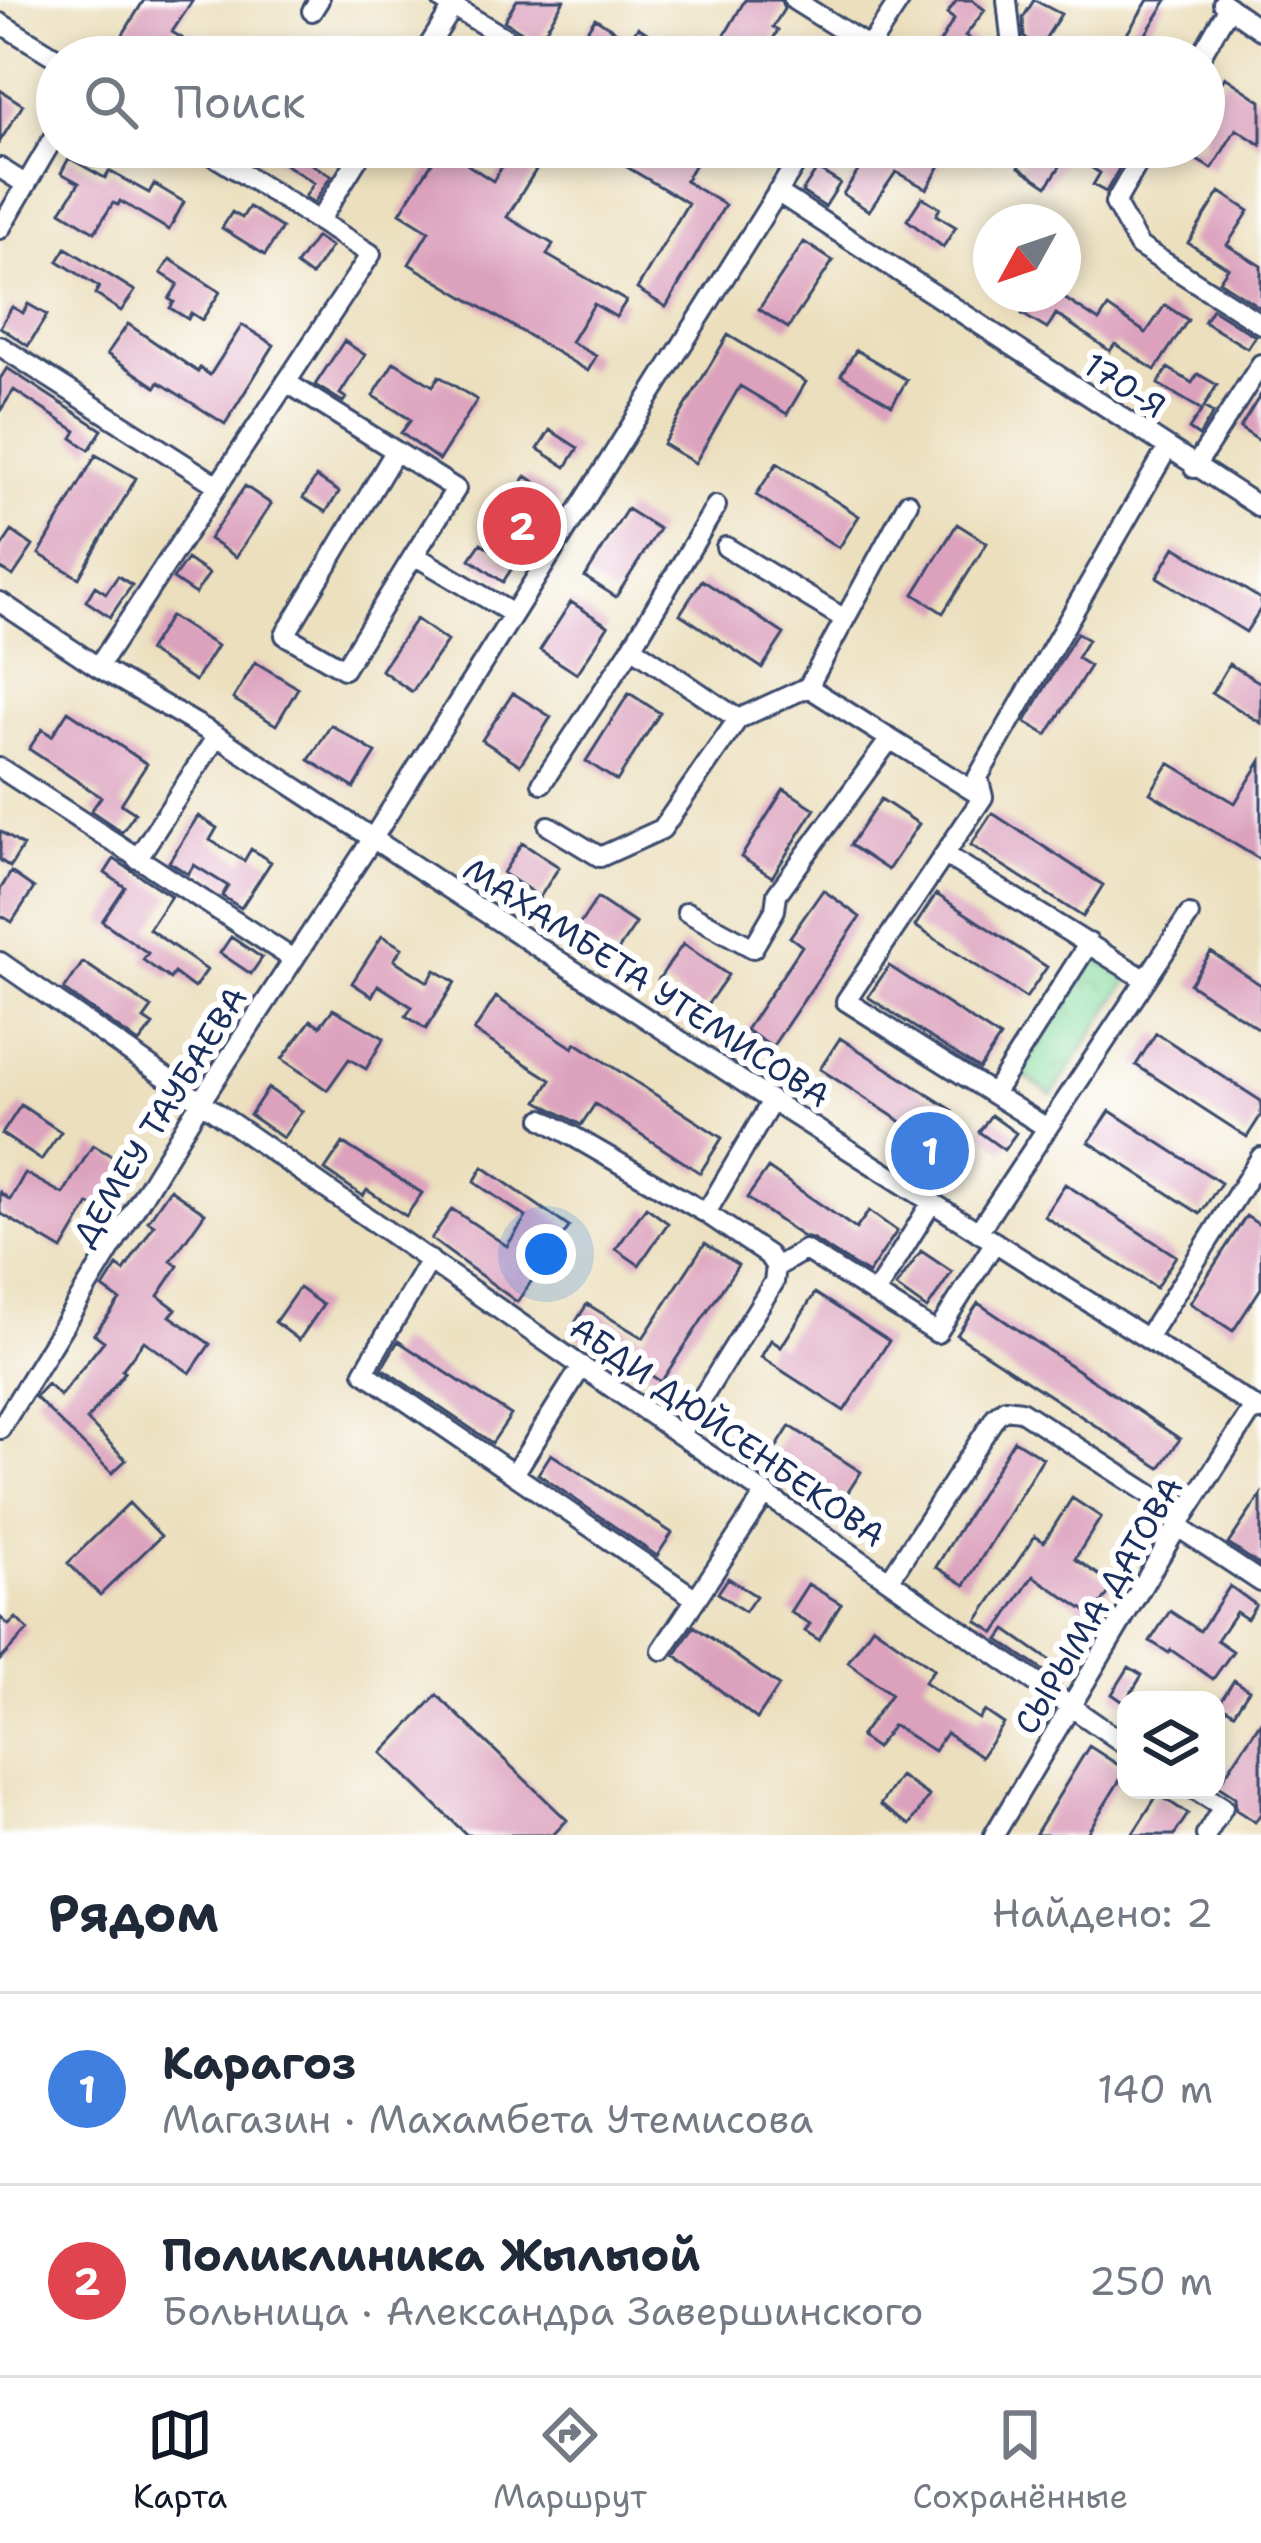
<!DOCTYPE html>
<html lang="ru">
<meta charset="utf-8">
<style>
body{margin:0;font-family:"Shantell Sans",sans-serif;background:#f2f2f3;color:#1f2937}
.controls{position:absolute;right:36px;bottom:36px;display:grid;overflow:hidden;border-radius:24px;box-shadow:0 6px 18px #0003}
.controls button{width:108px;height:108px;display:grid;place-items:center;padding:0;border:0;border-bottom:3px solid #e0e1e3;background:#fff;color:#1f2937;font:60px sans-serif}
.compass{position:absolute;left:973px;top:204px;width:108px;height:108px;border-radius:50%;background:#fff;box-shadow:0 6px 18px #0003;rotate:230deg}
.you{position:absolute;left:546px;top:1254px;width:42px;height:42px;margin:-30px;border:9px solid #fff;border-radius:50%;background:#1a73e8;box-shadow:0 0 0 18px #1a73e833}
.badge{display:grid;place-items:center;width:78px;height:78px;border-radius:50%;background:#111827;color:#fff;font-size:39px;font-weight:700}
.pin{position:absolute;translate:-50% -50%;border:6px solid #fff;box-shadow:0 3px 12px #0006}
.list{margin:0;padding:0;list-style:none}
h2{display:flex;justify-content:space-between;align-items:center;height:156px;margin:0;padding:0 48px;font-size:51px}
h2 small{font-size:39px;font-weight:400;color:#747a83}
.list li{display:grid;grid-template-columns:78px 1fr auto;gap:36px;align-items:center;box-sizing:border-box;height:192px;padding:0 48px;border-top:3px solid #e0e1e3}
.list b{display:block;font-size:45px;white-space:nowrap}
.list p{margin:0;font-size:39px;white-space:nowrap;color:#747a83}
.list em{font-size:39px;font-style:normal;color:#747a83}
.icon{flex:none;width:66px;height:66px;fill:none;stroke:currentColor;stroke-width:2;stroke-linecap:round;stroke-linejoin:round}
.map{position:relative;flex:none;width:1261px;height:1835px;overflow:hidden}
.search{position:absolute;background:#fff;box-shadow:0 6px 18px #0003;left:36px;right:36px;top:36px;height:132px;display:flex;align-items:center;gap:30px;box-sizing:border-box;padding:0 42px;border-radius:66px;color:#747a83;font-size:45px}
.sheet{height:540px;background:#fff}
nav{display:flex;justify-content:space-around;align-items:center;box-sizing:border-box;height:168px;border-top:3px solid #e0e1e3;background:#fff;font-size:33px;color:#747a83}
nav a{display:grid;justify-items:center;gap:6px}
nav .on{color:#111827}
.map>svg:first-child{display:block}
.park{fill:url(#park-crowns);stroke:#50847d;stroke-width:3}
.building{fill:#dca2bd}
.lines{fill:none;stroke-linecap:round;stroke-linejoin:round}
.minor-casing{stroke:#3a496c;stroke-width:24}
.minor{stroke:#fff;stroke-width:18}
.labels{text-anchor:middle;stroke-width:12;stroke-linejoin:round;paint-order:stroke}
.street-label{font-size:33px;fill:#1b2f5e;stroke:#fff}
</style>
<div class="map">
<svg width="1261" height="1835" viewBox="0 0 1261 1835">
<defs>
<pattern id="park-crowns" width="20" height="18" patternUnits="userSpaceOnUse" patternTransform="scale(3)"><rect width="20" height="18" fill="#86da9c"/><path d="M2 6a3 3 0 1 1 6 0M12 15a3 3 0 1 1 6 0" fill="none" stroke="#73bb89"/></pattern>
</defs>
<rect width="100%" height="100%" fill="#fff"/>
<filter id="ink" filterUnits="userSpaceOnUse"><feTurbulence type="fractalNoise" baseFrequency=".00833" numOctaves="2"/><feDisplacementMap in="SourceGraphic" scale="24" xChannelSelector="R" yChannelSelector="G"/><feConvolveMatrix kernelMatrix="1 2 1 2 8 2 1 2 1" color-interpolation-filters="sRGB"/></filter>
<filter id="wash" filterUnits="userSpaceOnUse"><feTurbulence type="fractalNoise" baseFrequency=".004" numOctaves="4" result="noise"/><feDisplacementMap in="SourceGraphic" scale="48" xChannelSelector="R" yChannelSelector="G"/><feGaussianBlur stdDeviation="2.7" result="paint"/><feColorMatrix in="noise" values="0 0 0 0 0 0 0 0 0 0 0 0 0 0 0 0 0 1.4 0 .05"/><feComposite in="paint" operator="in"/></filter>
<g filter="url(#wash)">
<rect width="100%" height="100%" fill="#ebdfbd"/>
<!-- park -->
<path class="park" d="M1096,959L1128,980L1052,1095L1020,1073Z"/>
<g id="blocks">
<!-- building -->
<path class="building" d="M144,0H193L172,32L182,38L170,57H140L128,49L132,42L122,36Z
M517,0H564L538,42L504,21Z
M745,0H781L784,9L773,27L778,30L763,57H712Z
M957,0H972L985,10L965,36L975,42L966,57H950L936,49L954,19L947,14Z
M1034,0L1061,14L1040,47L1024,37L1023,18Z
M1148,0H1167L1134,53L1141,57H1095L1106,37L1120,45Z
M595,18L629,40L638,27L684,57H570Z
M1225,77L1261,101V145L1236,129L1212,169L1175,147H1204V91L1213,97Z
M0,90L23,105L0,141Z
M258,147H320L310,163L331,176L314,203L305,197L314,183Z
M442,147H479L468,165L493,181L514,147H550L507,217L553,244L547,255L626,301L616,317L594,304L571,342L596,356L588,371L409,264L429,231L400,213Z
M593,147H705L685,181L725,205L666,307L637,289L688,203Z
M846,147H912L923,154L926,148L944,158L927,189L896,172L869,211L843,194L866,159Z
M1032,147H1054L1067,156L1047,186L1019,167Z
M1059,147H1131L1106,192L1093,185L1100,173Z
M69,158L105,178L109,171L149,193L154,184L184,202L169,230L120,201L118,205L113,203L95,232L61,211L79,183L61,173Z
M817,169L840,183L825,207L802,192Z
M1220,192L1249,211L1227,245L1261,266V308L1219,281L1228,268L1188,243Z
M922,197L940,208L936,215L956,227L943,247L907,220Z
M249,207L282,228L265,255L222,228L232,212L242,218Z
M316,237L331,247L311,276L296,265Z
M804,242L833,261L788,328L759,309Z
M66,248L135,291L121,311L95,294L99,287L58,261Z
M170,259L220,292L202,320L191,313L188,319L170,308L174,302L169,299L178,284L161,273Z
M1034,294H1058L1099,321L1108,307L1146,333L1165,305L1188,320L1155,370L1115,344L1110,351L1056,314L1047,329L1022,314Z
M28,304L47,315L28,346L0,327L12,307L23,313Z
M1212,309L1255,336L1247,348L1204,322Z
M128,324L198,372L200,368L210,375L242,325L274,345L225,424L159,382L156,387L107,354Z
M728,335L806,382L787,414L740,386L695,463L663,444Z
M344,341L365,355L340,394L346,398L343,402L315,385Z
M856,350L907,380L892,405L841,375Z
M394,362L433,386L439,376L477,400L439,460L401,433L411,420L373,396Z
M7,368L102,430L89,450L72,438L76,431L14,390L0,411V379Z
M1168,368L1192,383L1198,374L1217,385L1204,407L1213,413L1199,436L1189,429L1202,410L1158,384Z
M1261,394V442L1240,428Z
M550,430L578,448L566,467L538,449Z
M96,455L136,478L79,578L39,554Z
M777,463L859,516L839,548L756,495Z
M526,476L559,499L530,542L496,521Z
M316,477L339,492L326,512L303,498Z
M245,486L271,504L236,557L209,539Z
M627,509L659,529L616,597L585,577Z
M957,524L987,543L943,613L914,594Z
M12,531L33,546L13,576L0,568V549Z
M481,543L514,565L503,582L470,559Z
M1175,547L1261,599V608L1246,632L1157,577Z
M187,559L209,574L195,594L173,579Z
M118,576L132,585L110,617L86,601L95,586L106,593Z
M702,580L784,634L762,668L680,614Z
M571,602L608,626L577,674L540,650Z
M170,616L217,646L195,681L148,651Z
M416,619L447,641L412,692L381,670Z
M1077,633L1088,640L1077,658L1090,666L1047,735L1025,722Z
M255,662L298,688L276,725L233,699Z
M1229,664L1261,683V723L1212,693Z
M513,693L551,717L520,765L482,740Z
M629,693L660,713L617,781L586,761Z
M68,711L147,764L121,804L135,813L122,832L91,811L101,797L29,749L42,729L52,736Z
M331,725L376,753L354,788L309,760Z
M1261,761V860L1150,793L1169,763L1235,803Z
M784,789L815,809L772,877L741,857Z
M881,799L919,824L888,870L850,845Z
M992,813L1103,885L1083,917L971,845Z
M198,816L217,828L210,840L244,861L251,849L271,862L241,908L222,896L228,886L194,865L188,874L169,862Z
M0,831L23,846L10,867L0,860Z
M522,843L559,867L540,897L503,873Z
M114,859L171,896L149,929L207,970L194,988L174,973L170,979L143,960L148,953L102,921L125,887L105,873Z
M11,872L34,888L12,922L0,915V890Z
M823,890L860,917L772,1047L746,1030L802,946L790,937Z
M936,894L1047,967L1026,998L915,926Z
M597,898L636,924L614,956L576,930Z
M382,936L402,948L394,960L428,982L435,970L455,982L426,1029L406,1016L412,1007L378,985L372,996L352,983Z
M231,937L262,958L251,974L220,953Z
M683,944L728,975L703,1011L658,980Z
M1211,952L1261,985V1030L1190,984Z
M83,962L152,1008L144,1019L153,1025L139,1043L64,990Z
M889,966L1000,1038L979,1069L868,997Z
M496,997L573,1048L576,1043L722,1138L700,1173L595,1104L581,1125L538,1101L551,1080L474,1031Z
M333,1009L384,1038L366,1069L349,1059L327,1090L282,1059L311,1020L320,1026Z
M1156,1033L1261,1101V1115L1247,1137L1136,1065Z
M840,1038L952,1110L931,1141L820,1069Z
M268,1088L302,1111L283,1138L250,1115Z
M21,1105L61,1132L41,1160L2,1134Z
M1110,1111L1221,1183L1200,1214L1089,1142Z
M991,1115L1016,1133L1004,1150L979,1132Z
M343,1143L422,1193L406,1216L367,1190L363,1196L325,1170Z
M93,1145L130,1167L103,1212L89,1204L62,1250L0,1213V1192L10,1200L25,1173L63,1194Z
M483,1167L569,1227L517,1302L431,1239L452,1209L507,1246L526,1217L474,1182Z
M768,1168L856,1229L869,1211L897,1231L868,1274L812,1239L803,1237L747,1198Z
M1065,1184L1176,1256L1156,1288L1044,1216Z
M170,1189L205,1213L171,1261L178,1266L158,1296L176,1309L170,1316L210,1344L190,1373L144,1341L122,1370L125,1372L87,1420L126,1460L112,1473L35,1397L47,1384L60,1396L104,1341L94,1334L120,1300L103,1288L117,1266L124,1271L154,1225L148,1221Z
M646,1207L668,1223L639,1265L616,1249Z
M1246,1216L1261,1226V1288L1233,1331L1190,1303Z
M705,1243L738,1265L661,1382L611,1348L607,1355L570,1331L587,1304L643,1338Z
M921,1251L952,1272L927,1309L896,1287Z
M299,1288L323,1305L299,1340L275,1322Z
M815,1293L889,1341L844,1411L761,1357L771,1340L781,1347Z
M978,1303L1180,1439L1160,1468L957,1335Z
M398,1341L511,1415L492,1443L382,1368Z
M790,1426L861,1472L841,1503L771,1456Z
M1014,1440L1043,1458L965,1585L936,1567Z
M551,1454L672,1533L657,1556L538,1474Z
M1261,1495V1566L1228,1544Z
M1072,1498L1101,1517L1075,1559L1114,1585L1093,1616L1033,1576L995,1633L977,1621L1035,1536L1044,1542Z
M129,1503L161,1536L100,1595L68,1563Z
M728,1578L756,1596L745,1612L718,1593Z
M808,1584L841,1604L819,1640L805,1631L810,1624L790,1612Z
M1230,1586L1256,1605L1247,1619L1236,1612L1217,1640L1233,1651L1213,1679L1171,1650L1169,1653L1150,1641L1170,1611L1200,1631Z
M0,1617L9,1625L16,1618L28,1630L0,1660Z
M694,1626L779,1686L757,1719L675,1655Z
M873,1626L934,1669L924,1682L979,1719L985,1711L1004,1724L981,1757L946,1733L934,1751L893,1725L876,1748L860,1737L891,1694L848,1662Z
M1006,1630L1055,1664L1048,1674L999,1640Z
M1129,1667L1142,1675L1125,1703L1112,1694Z
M1234,1680L1249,1690L1234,1713L1219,1704Z
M437,1695L567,1820L553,1835H467L382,1753Z
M1261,1721V1813L1255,1822L1236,1810L1235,1797L1218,1786Z
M1089,1746L1126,1770L1086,1835H1035Z
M900,1776L929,1796L910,1825L880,1805Z
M1158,1794L1188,1814L1174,1835H1132Z"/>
</g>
</g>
<g filter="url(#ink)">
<use href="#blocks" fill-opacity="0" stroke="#3a496c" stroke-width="3"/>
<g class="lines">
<!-- minor casing -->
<g class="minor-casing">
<path id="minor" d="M442,0L537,57
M794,0L869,47
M1007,0L1013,57
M1223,3L1261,30
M312,11L319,0
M0,23L57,58
M863,56L900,0
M422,57L453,7
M1200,57L1229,7
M1147,147L1115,203L1139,246L1261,324
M0,168L25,184
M777,192L1261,508
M319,221L365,147
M0,229L57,132
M0,346L217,485
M286,382L456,489L414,555L513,614
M395,452L285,635L344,669L414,555
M1194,468L1261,364
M726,547L843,618
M0,602L98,667L217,736L772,1101L1261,1411
M632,647L738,719
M98,667L371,254L200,147
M890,739L808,687L908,503
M0,768L293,959
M542,783L632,647L716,506
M983,797L978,777L1167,449
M549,826L600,857L662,829L738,719L808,687
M947,856L1146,980
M137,859L217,736
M687,912L753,948L775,910L777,894L890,739L983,797L846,1001L1047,1128
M0,962L1126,1745
M993,1094L1089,943
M543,1119L706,1213L768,1255L776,1267L774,1282L680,1434
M706,1213L772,1101
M978,1232L1189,915
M430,1260L364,1372L696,1599L766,1493
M776,1267L805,1250L937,1333L995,1242
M875,1294L932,1202
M1147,1338L1261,1157
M0,1429L201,1101L373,838L806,147
M514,1474L582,1366
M1178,1527L1261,1582
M890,1579L996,1416L1005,1409L1021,1411L1184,1516
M662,1650L696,1599
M1196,1790L1223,1807L1206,1835
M994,1835L1184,1516L1254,1407"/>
</g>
<!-- minor -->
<use href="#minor" class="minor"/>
</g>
</g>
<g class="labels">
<!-- street labels -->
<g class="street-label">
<text transform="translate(1125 385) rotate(33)" y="12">170-Я</text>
<text transform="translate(647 982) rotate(33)" y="12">МАХАМБЕТА УТЕМИСОВА</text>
<text transform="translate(159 1116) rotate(-58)" y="12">ДЕМЕУ ТАУБАЕВА</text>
<text transform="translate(728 1431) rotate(35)" y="12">АБДИ ДЮЙСЕНБЕКОВА</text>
<text transform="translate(1098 1605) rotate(-59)" y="12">СЫРЫМА ДАТОВА</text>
</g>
</g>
</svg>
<div class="controls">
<button><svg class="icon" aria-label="layers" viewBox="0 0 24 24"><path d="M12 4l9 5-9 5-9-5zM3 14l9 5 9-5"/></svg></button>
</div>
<svg class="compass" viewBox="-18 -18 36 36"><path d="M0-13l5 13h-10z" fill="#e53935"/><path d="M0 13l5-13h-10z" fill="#747a83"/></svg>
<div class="you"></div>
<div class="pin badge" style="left:930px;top:1151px;background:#3f7fe0">1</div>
<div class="pin badge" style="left:522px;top:526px;background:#e0444e">2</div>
<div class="search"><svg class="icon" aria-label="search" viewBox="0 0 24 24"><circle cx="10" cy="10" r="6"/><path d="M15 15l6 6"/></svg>Поиск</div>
</div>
<section class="sheet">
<h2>Рядом<small>Найдено: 2</small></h2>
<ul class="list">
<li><span class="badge" style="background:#3f7fe0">1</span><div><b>Карагоз</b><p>Магазин · Махамбета Утемисова</p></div><em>140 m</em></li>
<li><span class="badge" style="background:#e0444e">2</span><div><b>Поликлиника Жылыой</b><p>Больница · Александра Завершинского</p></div><em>250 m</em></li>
</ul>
</section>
<nav>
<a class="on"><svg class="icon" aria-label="map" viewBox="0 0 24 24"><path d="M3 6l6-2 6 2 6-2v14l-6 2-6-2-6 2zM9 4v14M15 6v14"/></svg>Карта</a>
<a><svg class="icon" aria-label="directions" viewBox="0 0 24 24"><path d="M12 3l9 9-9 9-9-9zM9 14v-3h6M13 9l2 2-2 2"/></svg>Маршрут</a>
<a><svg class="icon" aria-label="saved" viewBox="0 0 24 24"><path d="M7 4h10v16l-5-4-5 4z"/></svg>Сохранённые</a>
</nav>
